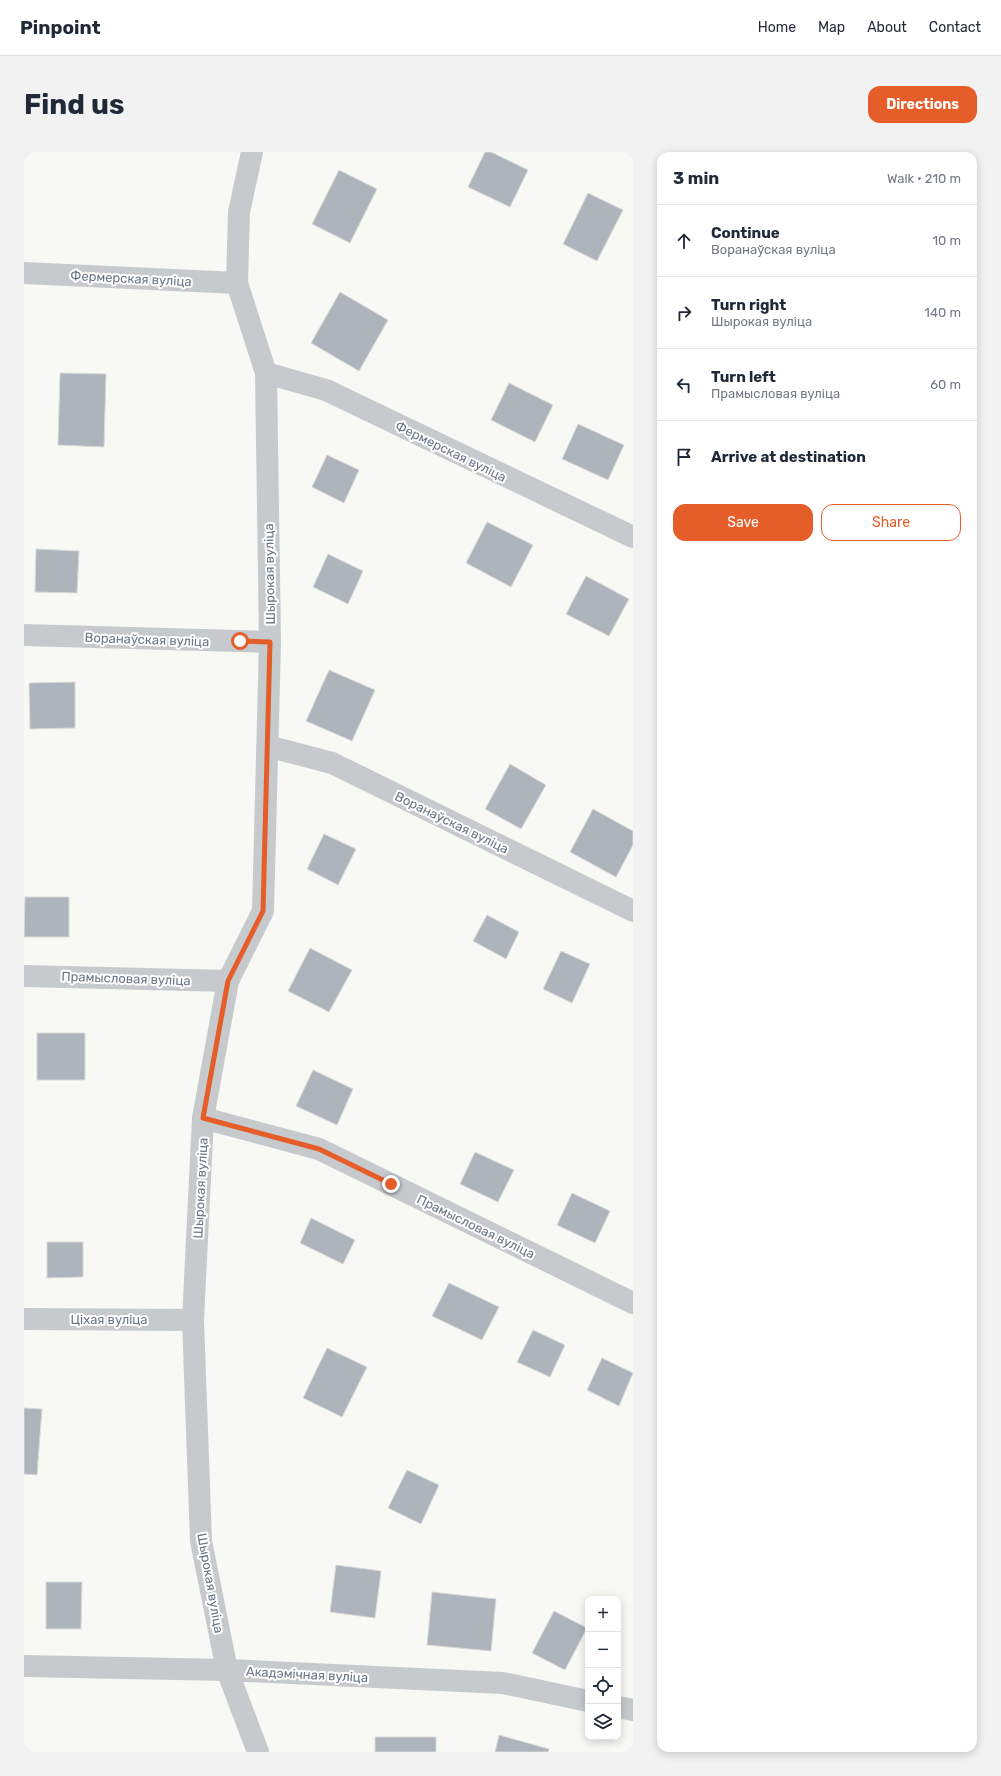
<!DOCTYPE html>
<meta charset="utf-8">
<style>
body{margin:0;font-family:Rubik,sans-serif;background:#f2f2f3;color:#1f2937}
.controls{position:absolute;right:12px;bottom:12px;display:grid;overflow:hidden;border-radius:8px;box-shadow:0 2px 10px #0003}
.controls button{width:36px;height:36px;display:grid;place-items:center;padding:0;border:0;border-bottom:1px solid #e0e1e3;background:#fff;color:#1f2937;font:20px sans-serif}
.stop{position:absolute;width:12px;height:12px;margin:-9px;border:3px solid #e55d28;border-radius:50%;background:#fff}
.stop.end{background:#e55d28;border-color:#fff;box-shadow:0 1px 4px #0008}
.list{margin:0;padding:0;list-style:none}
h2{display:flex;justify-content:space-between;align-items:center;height:52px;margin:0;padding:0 16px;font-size:17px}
h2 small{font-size:13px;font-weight:400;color:#747a83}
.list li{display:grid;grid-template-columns:26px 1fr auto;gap:12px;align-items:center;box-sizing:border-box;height:72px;padding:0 16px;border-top:1px solid #e0e1e3}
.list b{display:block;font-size:15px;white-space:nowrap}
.list p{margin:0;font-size:13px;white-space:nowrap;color:#747a83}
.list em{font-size:13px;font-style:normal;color:#747a83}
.actions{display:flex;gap:8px;padding:12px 16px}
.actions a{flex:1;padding:9px 0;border:1px solid #e55d28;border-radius:12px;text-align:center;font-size:14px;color:#e55d28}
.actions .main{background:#e55d28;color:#fff}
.icon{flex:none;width:22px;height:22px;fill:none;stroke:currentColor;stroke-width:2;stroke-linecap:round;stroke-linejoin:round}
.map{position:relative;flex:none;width:609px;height:1600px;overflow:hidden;border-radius:12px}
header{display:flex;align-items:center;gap:24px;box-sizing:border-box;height:56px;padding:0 20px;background:#fff;border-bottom:1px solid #e0e1e3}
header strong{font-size:19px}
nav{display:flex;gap:22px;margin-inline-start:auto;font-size:14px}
.intro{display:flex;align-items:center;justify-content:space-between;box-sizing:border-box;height:96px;padding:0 24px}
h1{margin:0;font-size:28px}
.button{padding:10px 18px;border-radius:12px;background:#e55d28;color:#fff;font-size:14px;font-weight:700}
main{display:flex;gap:24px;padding:0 24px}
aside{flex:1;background:#fff;border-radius:12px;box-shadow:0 2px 10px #0003}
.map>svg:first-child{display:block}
.building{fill:#adb4bb;stroke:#dadad8}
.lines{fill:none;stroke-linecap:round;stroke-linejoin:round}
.minor{stroke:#c6cacd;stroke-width:22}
.route{stroke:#e55d28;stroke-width:5}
.labels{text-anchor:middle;stroke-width:4;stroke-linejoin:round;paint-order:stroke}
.street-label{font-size:13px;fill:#677787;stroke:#fff}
</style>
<header>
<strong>Pinpoint</strong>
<nav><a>Home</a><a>Map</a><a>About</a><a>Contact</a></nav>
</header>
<div class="intro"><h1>Find us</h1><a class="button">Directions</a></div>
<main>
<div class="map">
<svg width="609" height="1600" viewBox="0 0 609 1600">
<rect width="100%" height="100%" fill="#f8f8f5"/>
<!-- building -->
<path class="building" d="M461,0H467L504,18L486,55L444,35Z
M315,18L353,37L326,91L288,72Z
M564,41L599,58L573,109L539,92Z
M316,140L364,168L335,219L287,191Z
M36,221L82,222L80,295L34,293Z
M485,231L529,253L511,290L467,268Z
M554,272L600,293L584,328L538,307Z
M303,303L335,318L320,351L288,335Z
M463,370L509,393L487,435L442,411Z
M12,397L55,399L53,441L11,440Z
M304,402L339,419L324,452L289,435Z
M562,424L605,447L585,484L542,462Z
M305,518L351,538L328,589L282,569Z
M51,530V576L6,577L5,531Z
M486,612L522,633L497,677L461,657Z
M569,657L609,679V693L592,725L546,700Z
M300,682L332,697L314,733L283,717Z
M1,745H45V785H0Z
M463,763L495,780L482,807L449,789Z
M286,796L328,818L305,860L264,839Z
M537,799L566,812L548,851L519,837Z
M13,881H61V928H13Z
M289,918L329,937L313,973L272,954Z
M451,1000L490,1018L474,1050L436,1032Z
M548,1041L586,1059L571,1091L533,1073Z
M287,1066L331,1088L319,1112L276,1091Z
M23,1090H59V1125L23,1126Z
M425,1131L475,1155L458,1188L408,1164Z
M509,1178L541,1193L526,1225L493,1210Z
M303,1196L343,1215L318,1265L279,1246Z
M578,1206L609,1221L595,1254L563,1238Z
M0,1256L18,1257L13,1323L0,1322Z
M383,1318L415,1333L397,1372L364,1356Z
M312,1413L357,1419L351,1466L306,1460Z
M22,1430H58L57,1477H22Z
M408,1440L472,1447L467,1499L403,1493Z
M530,1459L563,1476L541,1518L508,1501Z
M475,1583L525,1597L524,1600H471Z
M351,1585H412V1600H351Z"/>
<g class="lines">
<!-- minor -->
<path class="minor" d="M228,0L215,60L213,131L242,221L246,490L239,759L204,829L179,966L169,1168L177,1389L203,1518L234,1600
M0,121L213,131
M242,221L302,238L609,385
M0,483L246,490
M243,594L308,611L609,759
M0,824L204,829
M179,966L295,997L609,1151
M0,1167L169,1168
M0,1514L203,1518L479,1531L564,1549
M594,1555L609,1558"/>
</g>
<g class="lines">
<!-- route -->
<path class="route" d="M216,489L246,490L239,759L204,829L179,966L295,997L367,1032"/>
</g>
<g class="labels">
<!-- street labels -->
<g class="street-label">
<text transform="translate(107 126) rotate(3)" y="5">Фермерская вуліца</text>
<text transform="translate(427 299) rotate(26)" y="5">Фермерская вуліца</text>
<text transform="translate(245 422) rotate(-91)" y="5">Шырокая вуліца</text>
<text transform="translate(123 487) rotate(2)" y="5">Воранаўская вуліца</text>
<text transform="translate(428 670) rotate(26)" y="5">Воранаўская вуліца</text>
<text transform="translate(102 826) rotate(2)" y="5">Прамысловая вуліца</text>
<text transform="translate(176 1036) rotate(-87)" y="5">Шырокая вуліца</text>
<text transform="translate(452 1074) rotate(26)" y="5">Прамысловая вуліца</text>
<text x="85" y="1172">Ціхая вуліца</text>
<text transform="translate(187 1431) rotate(80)" y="5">Шырокая вуліца</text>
<text transform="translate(283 1522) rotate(3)" y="5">Акадэмічная вуліца</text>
</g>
</g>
</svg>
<div class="controls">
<button>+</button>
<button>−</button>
<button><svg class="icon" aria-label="locate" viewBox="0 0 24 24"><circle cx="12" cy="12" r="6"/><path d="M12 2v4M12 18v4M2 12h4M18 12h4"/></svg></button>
<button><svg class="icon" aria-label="layers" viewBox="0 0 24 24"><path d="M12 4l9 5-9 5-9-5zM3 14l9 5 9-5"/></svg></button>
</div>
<div class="stop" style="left:216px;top:489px"></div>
<div class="stop end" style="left:367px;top:1032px"></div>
</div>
<aside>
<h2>3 min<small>Walk · 210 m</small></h2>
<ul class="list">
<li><svg class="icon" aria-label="ahead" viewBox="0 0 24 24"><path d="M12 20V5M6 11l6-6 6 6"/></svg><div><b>Continue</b><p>Воранаўская вуліца</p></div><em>10 m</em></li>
<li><svg class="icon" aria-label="right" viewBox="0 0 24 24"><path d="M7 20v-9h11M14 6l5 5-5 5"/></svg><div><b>Turn right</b><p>Шырокая вуліца</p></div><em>140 m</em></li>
<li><svg class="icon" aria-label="left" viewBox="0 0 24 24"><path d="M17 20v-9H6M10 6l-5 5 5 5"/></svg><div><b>Turn left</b><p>Прамысловая вуліца</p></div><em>60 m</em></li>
<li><svg class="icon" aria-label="arrive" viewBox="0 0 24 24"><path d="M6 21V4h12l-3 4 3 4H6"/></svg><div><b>Arrive at destination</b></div></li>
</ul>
<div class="actions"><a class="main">Save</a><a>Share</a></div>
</aside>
</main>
